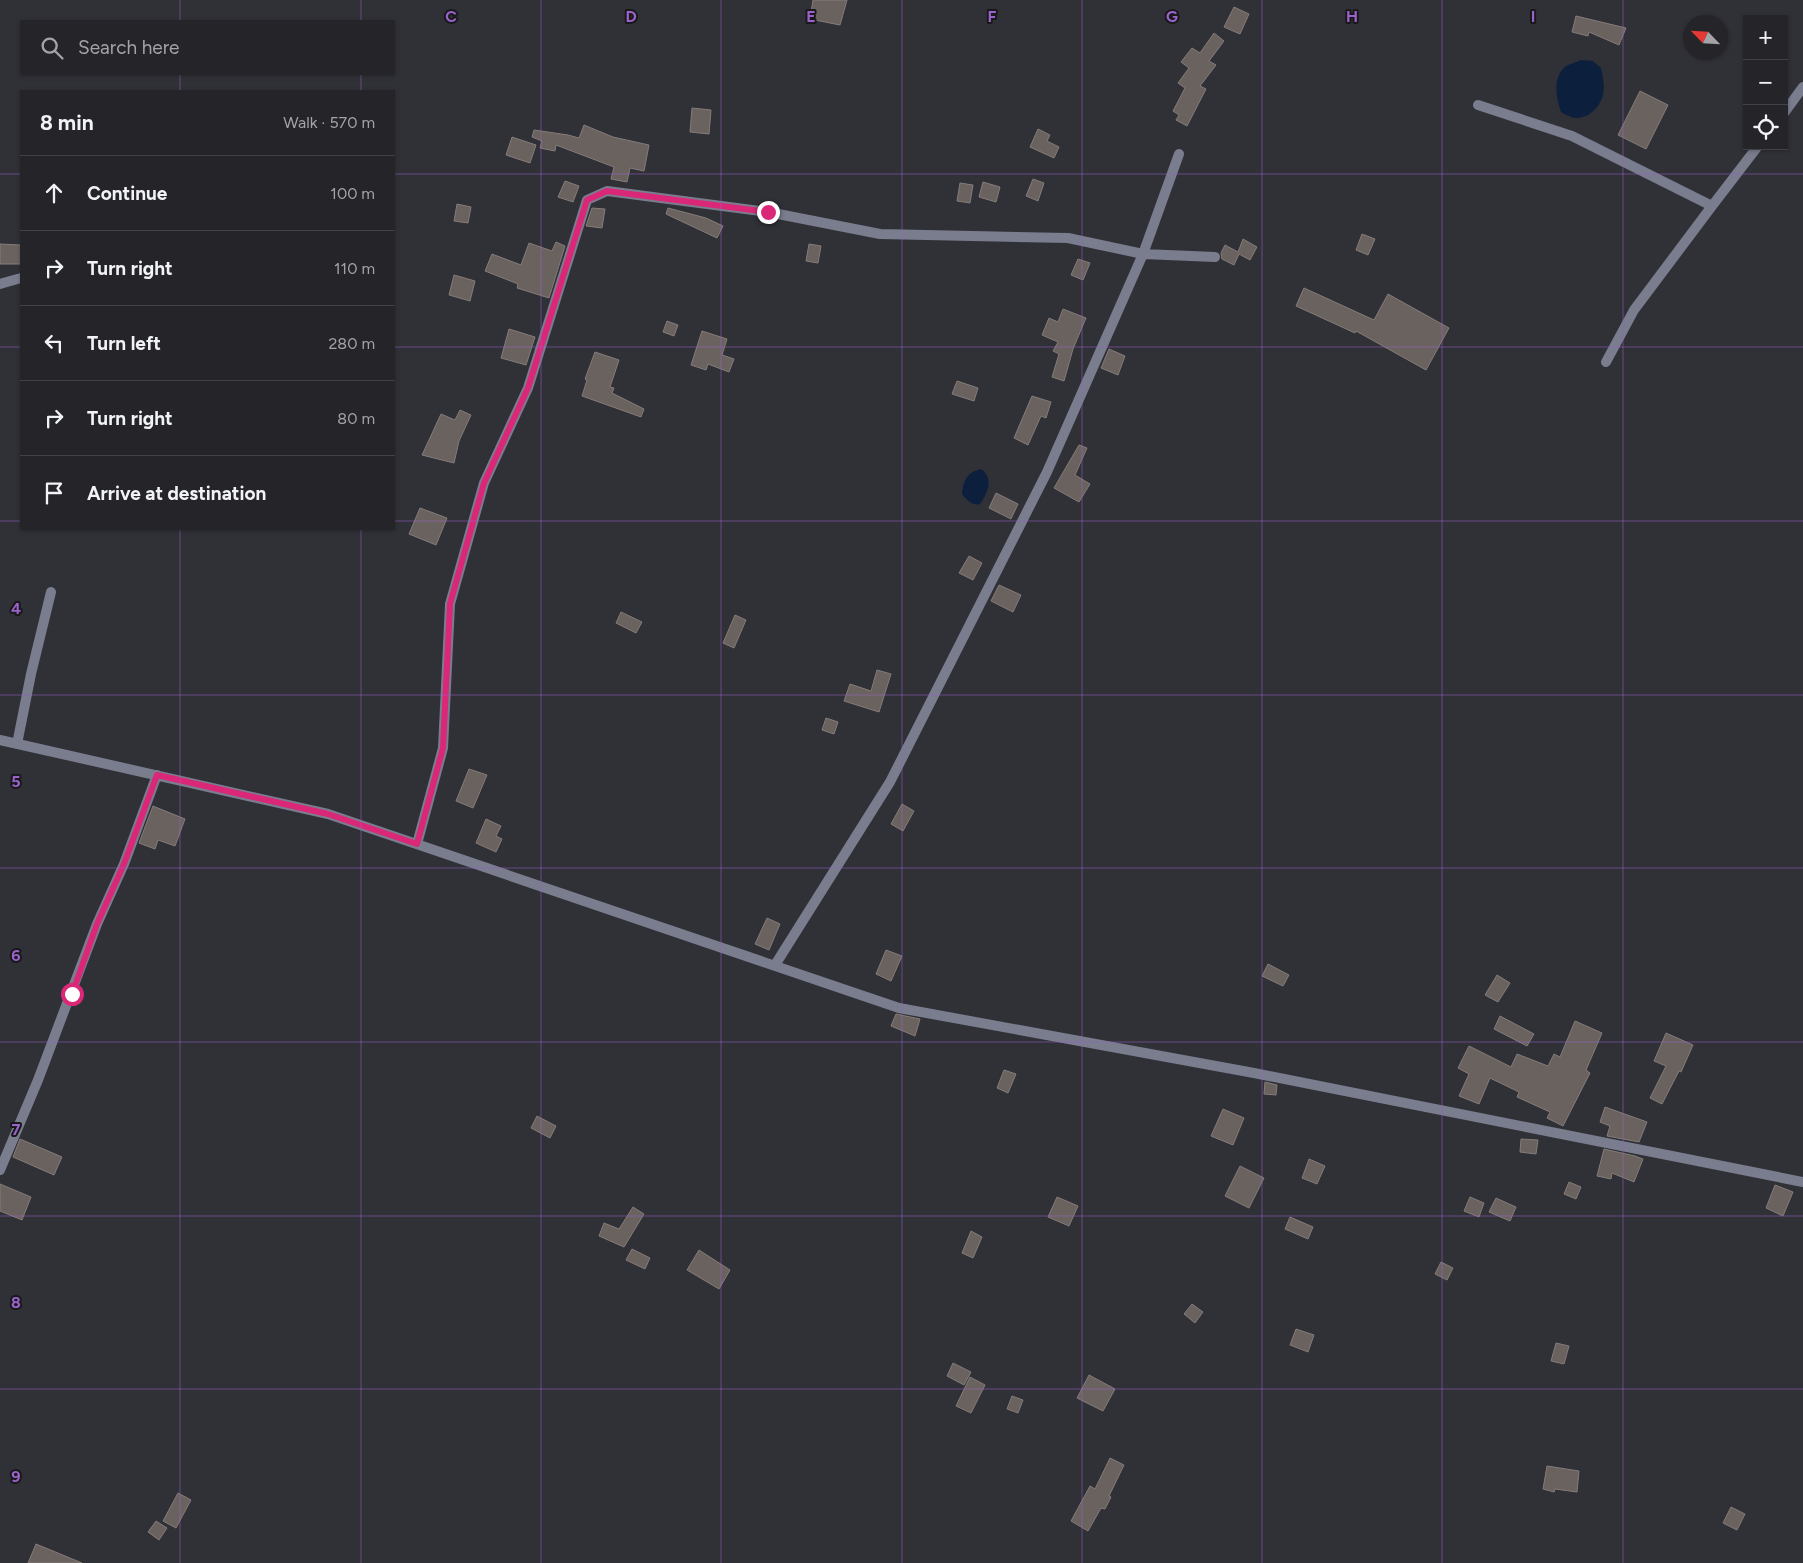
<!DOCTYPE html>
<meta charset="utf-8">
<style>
body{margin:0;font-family:Figtree,sans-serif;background:#2c2c31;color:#f1f3f6}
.controls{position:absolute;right:15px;top:15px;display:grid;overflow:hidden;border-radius:0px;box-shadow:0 1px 4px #0004}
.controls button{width:45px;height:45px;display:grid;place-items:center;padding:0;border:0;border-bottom:1px solid #414146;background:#242429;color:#f1f3f6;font:25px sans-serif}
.compass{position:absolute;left:1683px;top:15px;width:45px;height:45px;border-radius:50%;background:#242429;box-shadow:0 1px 4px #0004;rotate:295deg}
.stop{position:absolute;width:15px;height:15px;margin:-11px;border:4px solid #db2777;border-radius:50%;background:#fff}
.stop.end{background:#db2777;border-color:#fff;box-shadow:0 1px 5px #0008}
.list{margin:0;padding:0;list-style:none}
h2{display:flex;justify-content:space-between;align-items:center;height:65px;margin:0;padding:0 20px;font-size:21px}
h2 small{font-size:16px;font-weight:400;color:#a3a4a8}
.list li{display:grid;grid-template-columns:32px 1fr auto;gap:15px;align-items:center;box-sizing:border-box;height:75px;padding:0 20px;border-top:1px solid #414146}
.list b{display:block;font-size:19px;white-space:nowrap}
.list em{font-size:16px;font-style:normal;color:#a3a4a8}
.icon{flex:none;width:28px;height:28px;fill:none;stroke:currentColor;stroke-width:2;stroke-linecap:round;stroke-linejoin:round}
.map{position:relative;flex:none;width:1803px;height:1563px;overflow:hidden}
.search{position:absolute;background:#242429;box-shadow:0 1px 4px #0004;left:20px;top:20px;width:375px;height:55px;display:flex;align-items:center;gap:12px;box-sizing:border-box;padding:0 18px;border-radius:0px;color:#a3a4a8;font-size:19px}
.panel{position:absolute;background:#242429;box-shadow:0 1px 4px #0004;left:20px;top:90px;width:375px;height:440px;border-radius:0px}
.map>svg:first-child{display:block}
.water{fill:#0c203d}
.building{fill:#6a625f;stroke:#857c79}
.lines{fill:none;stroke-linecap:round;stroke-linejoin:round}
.street{stroke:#797d8e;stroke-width:10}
.route{stroke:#db2777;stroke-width:6}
.grid{fill:none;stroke:#9a63cb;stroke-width:1;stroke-opacity:0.55}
.grid-label{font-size:16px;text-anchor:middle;font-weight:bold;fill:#9a63cb;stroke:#19191c;stroke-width:4;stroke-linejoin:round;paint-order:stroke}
</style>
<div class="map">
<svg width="1803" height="1563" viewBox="0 0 1803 1563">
<rect width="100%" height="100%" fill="#303037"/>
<!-- water -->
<path class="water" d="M1581,60L1593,61L1601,68C1603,76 1605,86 1603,95C1600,108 1585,122 1571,117C1568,116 1564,114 1561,112C1556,98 1552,77 1566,66C1570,64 1577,62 1581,60Z
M981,469C994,478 988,493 980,504C972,506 967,500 962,494C963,481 967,472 981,469Z"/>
<!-- building -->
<path class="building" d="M813,0H847L840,25L810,19Z
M1234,7L1249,14L1240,34L1224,27Z
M1576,16L1626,28L1619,45L1589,32L1588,36L1572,32Z
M1214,33L1224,41L1209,61L1216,65L1200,86L1206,89L1187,126L1176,120L1179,115L1173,111L1185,88L1178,83L1189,68L1181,62L1192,48L1200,53Z
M1640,91L1668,105L1646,149L1618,135Z
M692,108L711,110L709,134L690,132Z
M584,125L613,137L649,145L644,171L630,168L627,182L611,179L614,167L556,145L555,151L540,148L542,141L532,137L534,130L568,135L579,138Z
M1038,129L1050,135L1047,141L1059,147L1054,158L1030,147Z
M512,137L536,145L530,163L506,155Z
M1033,179L1044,183L1038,201L1026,196Z
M565,181L579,186L573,202L558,197Z
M983,182L1000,187L996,202L979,197Z
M960,183L973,185L970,203L957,201Z
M457,204L471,207L468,223L454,221Z
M592,208L605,209L602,228L586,226Z
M668,208L706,218L723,226L717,238L666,214Z
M1362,234L1375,239L1368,255L1356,250Z
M1243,239L1257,247L1250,260L1239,254L1234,265L1222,259L1221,253L1225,245L1238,252Z
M556,242L565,246L549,298L517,288L518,284L485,271L492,254L521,265L529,243L552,251Z
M0,244L21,245V264H0Z
M809,244L821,246L818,263L806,261Z
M1078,259L1090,263L1083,280L1071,275Z
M454,275L475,281L470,301L449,295Z
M1304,288L1374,320L1388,294L1449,328L1426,370L1356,331L1355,333L1296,306Z
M1063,309L1086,318L1073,349L1064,381L1052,377L1059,354L1053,351L1058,342L1042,335L1049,318L1058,322Z
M667,321L678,325L674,336L663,332Z
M509,329L535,337L526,365L501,358Z
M702,331L727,339L722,355L734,359L729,372L708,364L706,370L691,365Z
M1109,349L1125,356L1118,375L1101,368Z
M595,352L619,360L610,387L614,388L612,393L644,409L641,417L582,396L587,380L585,379Z
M957,381L978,388L974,401L952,394Z
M1032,396L1051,402L1046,418L1041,416L1028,445L1014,438Z
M460,410L471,415L459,441L454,463L422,455L441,414L455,420Z
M1079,445L1087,448L1075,475L1090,484L1079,502L1054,488Z
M996,493L1018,504L1011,519L989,508Z
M420,508L447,518L436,545L409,534Z
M969,556L982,563L973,580L959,573Z
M999,585L1021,595L1013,612L991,601Z
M621,612L642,622L636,633L616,623Z
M735,615L746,620L734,648L723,643Z
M877,670L891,674L879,712L844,701L850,684L871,691Z
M826,718L838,722L834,734L822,730Z
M469,769L487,775L473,808L456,801Z
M902,804L914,811L903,831L891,824Z
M153,806L185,819L175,846L158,840L155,849L139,843Z
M486,819L501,826L496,836L502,839L496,852L476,843Z
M767,918L780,924L769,950L755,944Z
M886,950L902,956L891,981L876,974Z
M1268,964L1289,975L1283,986L1262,976Z
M1497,975L1510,983L1498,1002L1485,995Z
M896,1014L920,1019L915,1036L891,1026Z
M1500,1016L1534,1034L1527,1046L1494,1029Z
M1575,1021L1602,1033L1586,1070L1590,1073L1563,1126L1547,1118L1550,1112L1517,1097L1519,1092L1490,1078L1479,1104L1459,1096L1469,1074L1458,1068L1469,1046L1511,1067L1517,1054L1548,1066L1554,1054L1560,1057Z
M1666,1033L1693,1045L1681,1072L1679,1071L1662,1104L1650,1098L1666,1066L1654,1061Z
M1004,1070L1016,1074L1008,1093L997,1088Z
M1265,1082L1277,1085L1276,1095L1264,1094Z
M1605,1107L1647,1122L1639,1142L1607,1136L1610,1126L1600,1122Z
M1223,1109L1244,1118L1233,1145L1211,1136Z
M537,1116L556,1126L550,1138L531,1128Z
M20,1139L62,1157L54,1175L13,1157Z
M1521,1139L1538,1140L1536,1154L1520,1152Z
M1604,1149L1635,1156L1643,1159L1634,1182L1612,1173L1611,1179L1597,1176Z
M1309,1159L1325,1166L1317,1184L1302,1178Z
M1240,1166L1264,1178L1249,1208L1225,1196Z
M1569,1182L1581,1187L1576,1199L1564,1194Z
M0,1184L31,1197L22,1220L0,1211Z
M1775,1185L1793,1192L1783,1216L1766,1208Z
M1057,1197L1078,1206L1069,1226L1048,1217Z
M1470,1197L1484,1203L1479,1217L1464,1211Z
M1496,1198L1516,1207L1510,1221L1489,1212Z
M633,1207L644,1214L624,1247L599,1236L604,1223L619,1229Z
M1290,1217L1313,1227L1308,1239L1285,1229Z
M971,1231L982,1237L973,1258L962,1253Z
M632,1249L650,1258L645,1269L626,1260Z
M699,1250L730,1270L719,1289L687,1270Z
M1441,1262L1453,1268L1447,1280L1435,1274Z
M1192,1304L1203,1312L1195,1323L1184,1314Z
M1296,1329L1314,1335L1308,1352L1290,1345Z
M1556,1343L1569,1346L1564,1364L1551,1361Z
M953,1363L971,1372L964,1385L947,1376Z
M1089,1375L1115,1389L1103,1411L1077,1398Z
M970,1377L985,1385L971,1413L956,1406Z
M1012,1396L1023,1400L1018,1413L1007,1409Z
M1110,1458L1124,1465L1109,1496L1111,1497L1105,1509L1101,1508L1088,1531L1071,1521L1090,1486L1095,1489Z
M1547,1466L1579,1471L1577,1492L1555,1489L1554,1492L1543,1489Z
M178,1493L191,1500L176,1528L163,1521Z
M1731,1507L1745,1514L1737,1530L1723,1523Z
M156,1521L167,1528L159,1540L148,1532Z
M36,1544L82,1563H28Z"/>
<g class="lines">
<!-- street -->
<path class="street" d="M1478,105L1572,136L1712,206
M1784,113L1803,87
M0,284L21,278
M1606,362L1634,310L1712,206L1758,146
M0,740L328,814L899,1008L1254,1073L1803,1182
M17,744L31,674L51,592
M417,844L443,748L450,604L484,483L528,388L587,200L607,191L768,212L880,234L1068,238L1143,254L1215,257
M775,965L890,782L1047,472L1143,254L1179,154
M0,1170L38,1080L97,924L124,864L157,775"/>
</g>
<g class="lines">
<!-- route -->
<path class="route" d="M72,994L97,924L124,864L157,775L328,814L417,844L443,748L450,604L484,483L528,388L587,200L607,191L768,212"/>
</g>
<!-- grid -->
<path class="grid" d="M180,0V21M361,0V21M541,0V1563M721,0V1563M902,0V1563M1082,0V1563M1262,0V1563M1442,0V1563M1623,0V1563M180,74V91M361,74V91M0,174H21M394,174H1803M0,347H21M394,347H1803M0,521H21M394,521H1803M180,529V1563M361,529V1563M0,695H1803M0,868H1803M0,1042H1803M0,1216H1803M0,1389H1803"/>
<g class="grid-label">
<text x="451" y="22">C</text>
<text x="631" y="22">D</text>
<text x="811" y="22">E</text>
<text x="992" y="22">F</text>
<text x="1172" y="22">G</text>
<text x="1352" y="22">H</text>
<text x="1533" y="22">I</text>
<text x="16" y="614">4</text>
<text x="16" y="787">5</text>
<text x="16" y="961">6</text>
<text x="16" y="1135">7</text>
<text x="16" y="1308">8</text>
<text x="16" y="1482">9</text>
</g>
</svg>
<div class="controls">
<button>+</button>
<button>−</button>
<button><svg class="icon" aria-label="locate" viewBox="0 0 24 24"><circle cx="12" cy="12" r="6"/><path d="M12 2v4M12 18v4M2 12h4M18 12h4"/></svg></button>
</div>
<svg class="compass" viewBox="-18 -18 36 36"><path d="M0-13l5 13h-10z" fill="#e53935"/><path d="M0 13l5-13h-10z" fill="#a3a4a8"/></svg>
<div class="stop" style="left:72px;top:994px"></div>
<div class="stop end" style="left:768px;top:212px"></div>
<div class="search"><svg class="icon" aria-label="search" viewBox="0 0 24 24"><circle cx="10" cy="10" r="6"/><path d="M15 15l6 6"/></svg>Search here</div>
<section class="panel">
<h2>8 min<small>Walk · 570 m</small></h2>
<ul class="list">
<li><svg class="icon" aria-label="ahead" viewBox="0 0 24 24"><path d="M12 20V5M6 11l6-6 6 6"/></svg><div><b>Continue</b></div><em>100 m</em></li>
<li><svg class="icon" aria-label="right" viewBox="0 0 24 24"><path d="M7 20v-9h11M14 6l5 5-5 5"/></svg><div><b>Turn right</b></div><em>110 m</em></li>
<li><svg class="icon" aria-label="left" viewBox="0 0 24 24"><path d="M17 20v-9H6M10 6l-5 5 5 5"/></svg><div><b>Turn left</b></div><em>280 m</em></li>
<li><svg class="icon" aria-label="right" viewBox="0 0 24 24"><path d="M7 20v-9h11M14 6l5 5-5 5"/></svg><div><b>Turn right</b></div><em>80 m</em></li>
<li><svg class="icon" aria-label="arrive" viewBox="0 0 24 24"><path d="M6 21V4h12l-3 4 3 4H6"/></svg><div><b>Arrive at destination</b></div></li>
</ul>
</section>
</div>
